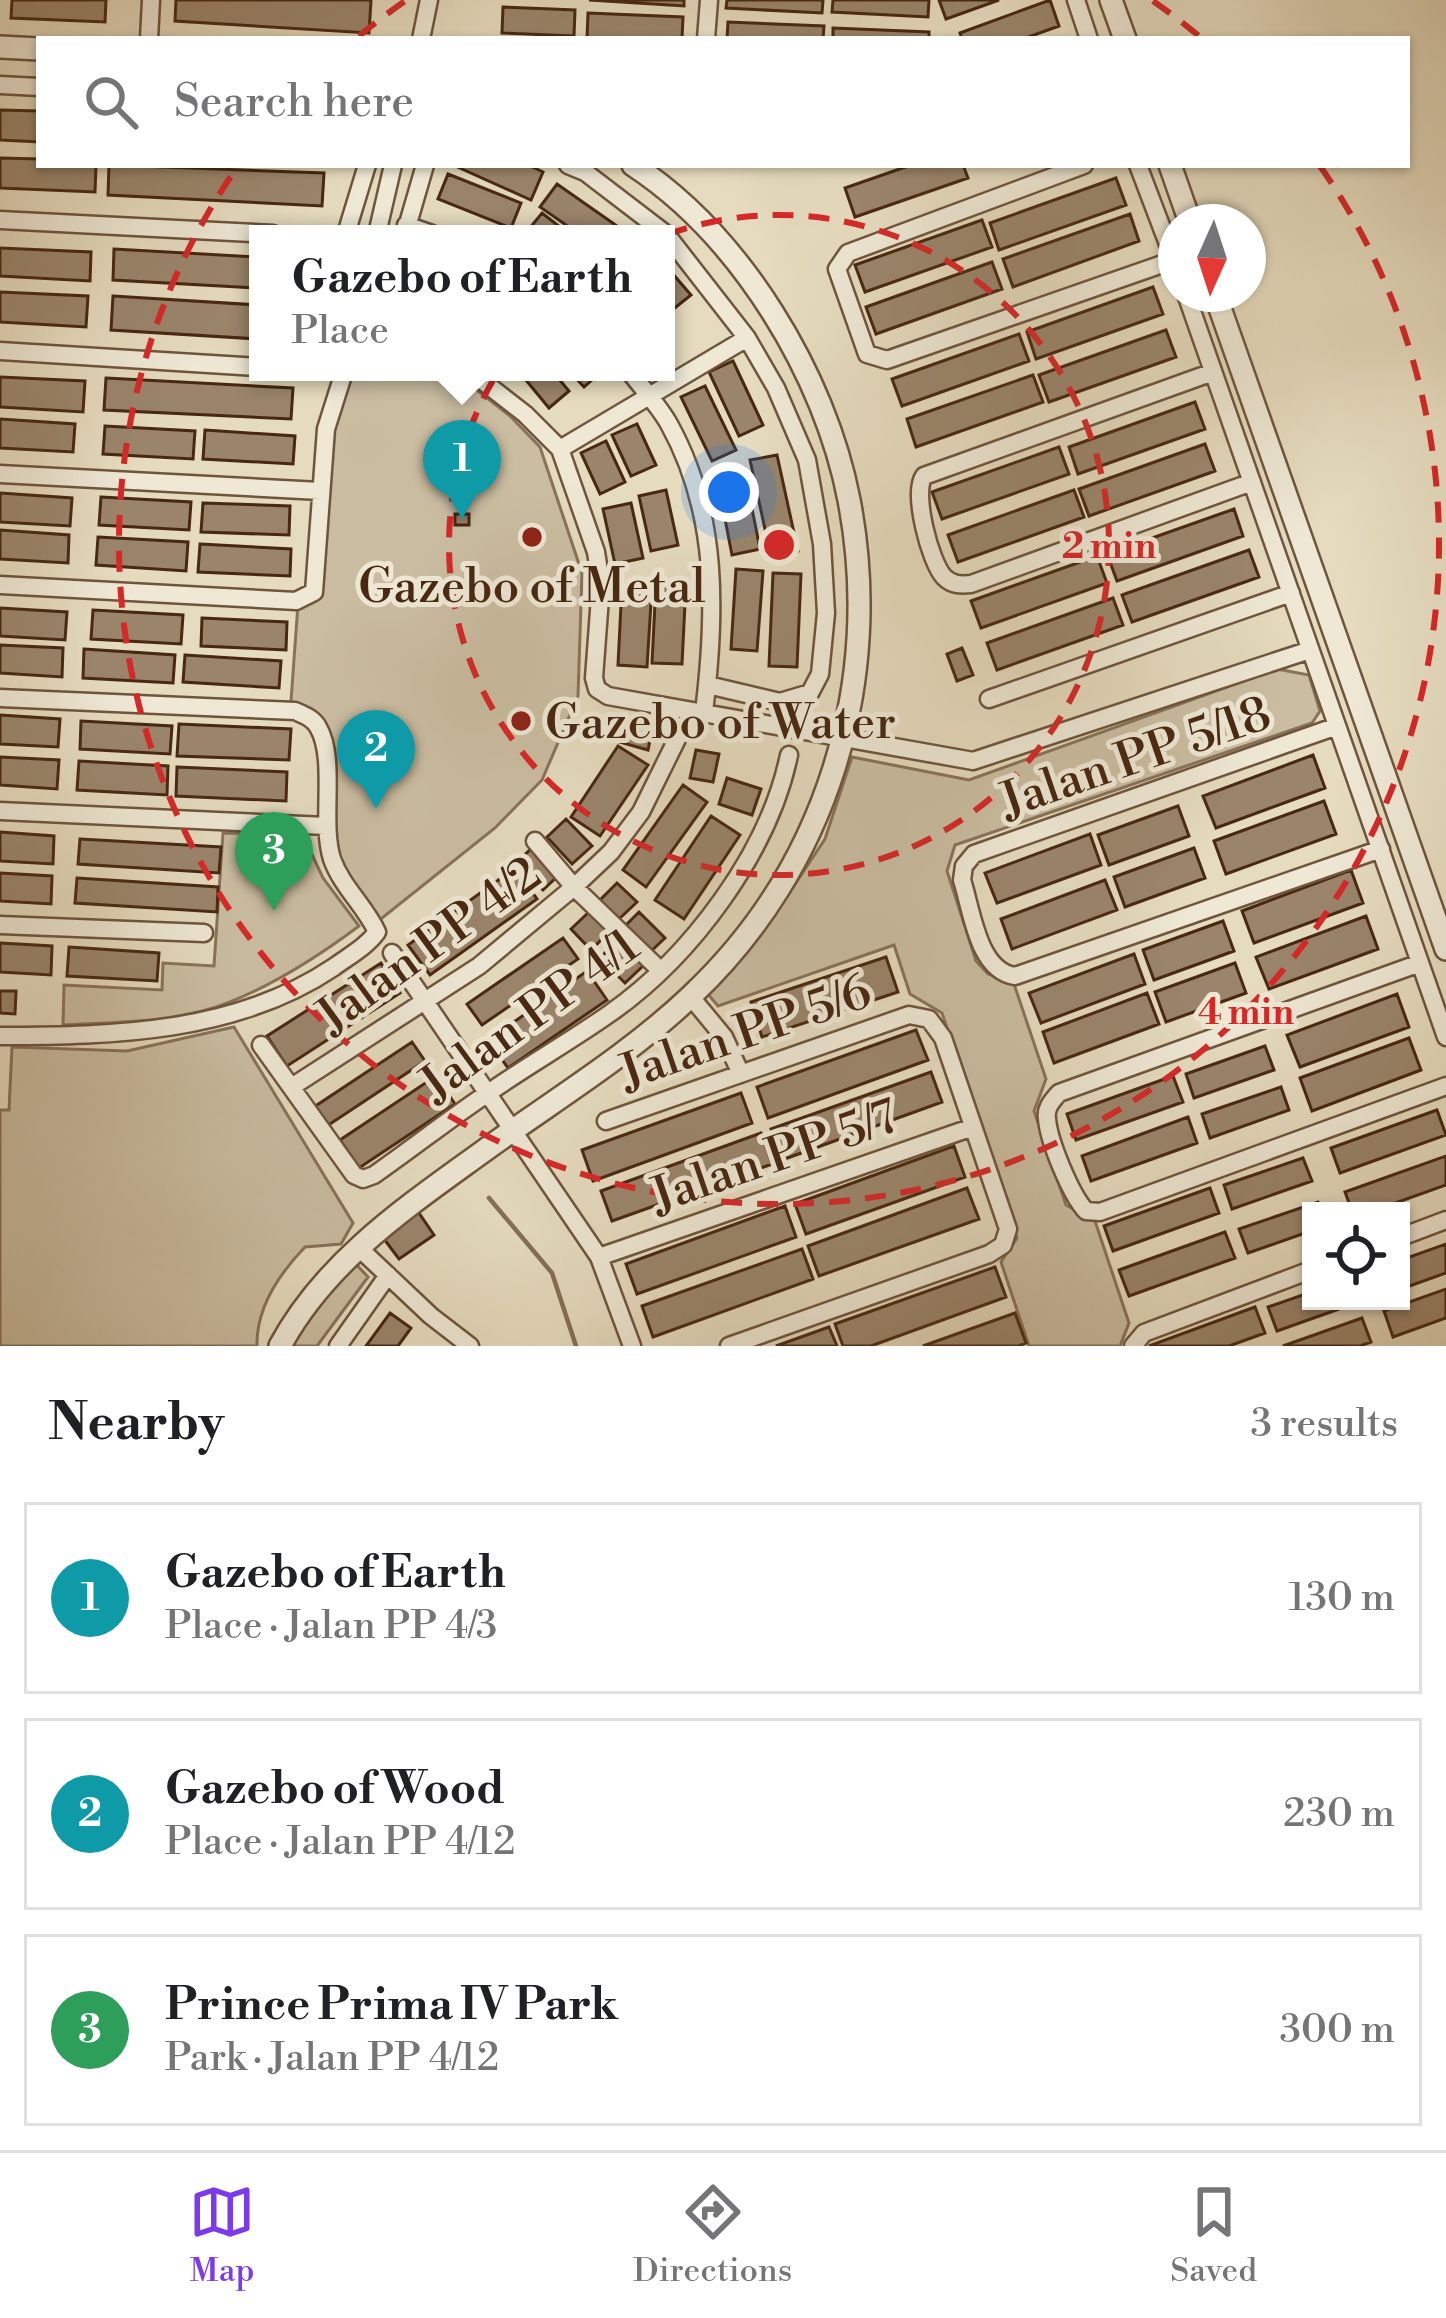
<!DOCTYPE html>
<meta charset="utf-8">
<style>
body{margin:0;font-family:"Libre Bodoni",serif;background:#f2f2f2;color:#202124}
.controls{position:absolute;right:36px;bottom:36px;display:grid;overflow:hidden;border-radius:0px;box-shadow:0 3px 9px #0004}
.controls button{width:108px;height:108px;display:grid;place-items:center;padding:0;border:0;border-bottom:3px solid #e0e0e0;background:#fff;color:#202124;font:60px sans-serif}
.compass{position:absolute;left:1158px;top:204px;width:108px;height:108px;border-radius:50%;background:#fff;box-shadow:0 3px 9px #0004;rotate:183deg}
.you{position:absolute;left:729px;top:492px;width:42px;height:42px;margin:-30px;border:9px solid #fff;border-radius:50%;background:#1a73e8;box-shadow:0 0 0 18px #1a73e833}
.badge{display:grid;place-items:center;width:78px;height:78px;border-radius:50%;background:#7c3aed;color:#fff;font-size:39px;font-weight:700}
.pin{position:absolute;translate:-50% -99px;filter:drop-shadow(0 3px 6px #0008)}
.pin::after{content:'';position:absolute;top:63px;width:42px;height:36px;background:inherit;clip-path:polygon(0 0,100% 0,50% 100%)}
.popup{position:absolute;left:249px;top:225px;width:426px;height:156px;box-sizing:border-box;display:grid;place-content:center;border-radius:0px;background:#fff;filter:drop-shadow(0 3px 9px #0005);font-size:39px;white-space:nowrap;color:#757577}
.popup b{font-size:45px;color:#202124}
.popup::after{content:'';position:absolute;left:50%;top:100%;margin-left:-24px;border:24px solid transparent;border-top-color:#fff}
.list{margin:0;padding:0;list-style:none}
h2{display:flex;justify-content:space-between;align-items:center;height:156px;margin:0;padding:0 48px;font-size:51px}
h2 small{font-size:39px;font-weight:400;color:#757577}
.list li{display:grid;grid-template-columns:78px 1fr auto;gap:36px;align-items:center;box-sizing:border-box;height:192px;margin:0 24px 24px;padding:0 24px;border:3px solid #e0e0e0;border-radius:0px}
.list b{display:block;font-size:45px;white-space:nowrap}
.list p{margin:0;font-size:39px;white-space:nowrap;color:#757577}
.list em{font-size:39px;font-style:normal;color:#757577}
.icon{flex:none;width:66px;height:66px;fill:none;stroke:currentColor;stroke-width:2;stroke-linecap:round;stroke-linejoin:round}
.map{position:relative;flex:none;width:1446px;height:1346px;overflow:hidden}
.search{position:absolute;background:#fff;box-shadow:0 3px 9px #0004;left:36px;right:36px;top:36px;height:132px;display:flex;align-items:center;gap:30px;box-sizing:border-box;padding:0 42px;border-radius:0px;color:#757577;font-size:45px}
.sheet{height:804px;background:#fff}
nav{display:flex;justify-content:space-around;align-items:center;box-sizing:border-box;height:168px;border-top:3px solid #e0e0e0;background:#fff;font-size:33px;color:#757577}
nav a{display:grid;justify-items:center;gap:6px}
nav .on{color:#7c3aed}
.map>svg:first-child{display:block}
.green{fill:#cabda1;stroke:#897259;stroke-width:3}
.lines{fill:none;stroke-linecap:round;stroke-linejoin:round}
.stream{stroke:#866f55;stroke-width:4.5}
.building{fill:#9a856b;stroke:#482811;stroke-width:3}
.minor-casing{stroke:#6f553c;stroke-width:21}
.tertiary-casing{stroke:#6f553c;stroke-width:26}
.minor{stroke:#eee8d5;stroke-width:16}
.tertiary{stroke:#eee8d5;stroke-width:21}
.ring{fill:none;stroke:#d62828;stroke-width:6;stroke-dasharray:21 15}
.poi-dot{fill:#8f2418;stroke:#eee8d5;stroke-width:4.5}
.labels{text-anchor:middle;stroke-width:10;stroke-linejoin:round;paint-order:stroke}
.poi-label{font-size:48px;fill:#482811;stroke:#eee8d5}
.street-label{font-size:48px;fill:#482811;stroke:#eee8d5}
.centre{fill:#d62828;stroke:#eee8d5;stroke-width:6}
.ring-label{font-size:36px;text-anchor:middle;font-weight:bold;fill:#d62828;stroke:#eee8d5;stroke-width:10;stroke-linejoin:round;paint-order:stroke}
</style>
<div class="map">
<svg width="1446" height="1346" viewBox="0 0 1446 1346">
<rect width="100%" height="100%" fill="#e5dbbe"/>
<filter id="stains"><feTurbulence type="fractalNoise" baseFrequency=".00167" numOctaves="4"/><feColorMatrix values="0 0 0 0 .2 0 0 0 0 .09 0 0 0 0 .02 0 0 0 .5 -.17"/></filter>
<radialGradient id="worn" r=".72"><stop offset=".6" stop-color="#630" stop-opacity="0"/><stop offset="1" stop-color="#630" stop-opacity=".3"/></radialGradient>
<!-- green -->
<path class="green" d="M345,372H454L511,417L540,447L582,573L578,696L542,780L495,828L377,922L334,858L316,716L291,701L298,604L321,588L327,451Z
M1277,669L1309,675L1320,711L1312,723L955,845L947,871L976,961L988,974L1013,981L1046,1079L1034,1111L1066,1205L1095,1221L1129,1323L1120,1346H1029L1001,1262L1017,1238L942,1013L910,994L894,945L718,1006L707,993L775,914L825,839L852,757L969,780Z
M223,833L299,835L306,842L323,878L359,926C319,956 277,983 230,1002C179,1023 117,1022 63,1025L64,985L162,990L163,963L214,966Z
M234,1027L353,1223L341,1244L305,1247C279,1274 256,1307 257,1346H0V1110H9L12,1047L127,1051Z
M353,1261L368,1277L317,1346H286Z"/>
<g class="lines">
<!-- stream -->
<path class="stream" d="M489,1198L552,1273L576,1346"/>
</g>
<!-- building -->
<path class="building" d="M12,0H106L105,22L11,18Z
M176,0H371L369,33L175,21Z
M589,0H684V6Z
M727,0H823L822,13L726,8Z
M833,0H929L928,17L832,12Z
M939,0H999L946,19Z
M1050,0L1059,26L1023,39H962L960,33Z
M503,7L575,10L574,36L502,33Z
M588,13L683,17L682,39H587Z
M728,22L824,26L823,39H727Z
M833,28L929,32V39H833Z
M0,110L39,111V142L0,140Z
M0,158L39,159V165H96L95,192L0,188Z
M109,165L324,173L322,206L108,195Z
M453,165H528L543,172L531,200Z
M911,165H963L968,178L855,217L845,188Z
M448,174L521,203L511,228L438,199Z
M1116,178L1126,205L999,250L990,223Z
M557,184L627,233V234H579L540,207Z
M542,213L569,234H525Z
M1130,214L1139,241L1013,287L1003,259Z
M982,220L992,247L865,292L855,265Z
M0,248L91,252L90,281L0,276Z
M114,249L258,257V288L113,280Z
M992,262L1002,289L876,334L866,307Z
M666,266L691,295L666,315Z
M1153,287L1163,314L1036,359L1027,332Z
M0,292L88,296L86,327L0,322Z
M113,296L258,305V339L111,330Z
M1166,330L1176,357L1049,402L1039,375Z
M1019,334L1029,361L902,406L892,379Z
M733,361L763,425L739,436L709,372Z
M553,372L569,391L549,408L520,373Z
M570,372H601L584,387Z
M1033,375L1043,402L916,447L907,419Z
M0,377L85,381L83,412L0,407Z
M106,378L293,388L291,419L104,410Z
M705,386L736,450L712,461L681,397Z
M1195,402L1205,429L1078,474L1069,447Z
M0,419L75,424L73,452L0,448Z
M637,424L656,465L631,476L612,435Z
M105,426L195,431L193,459L103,454Z
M205,430L295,436L293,464L203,459Z
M606,441L625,482L600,494L581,453Z
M1205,444L1215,471L1089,516L1079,489Z
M1059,447L1069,474L942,519L932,492Z
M777,455L798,551L771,557L750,460Z
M744,468L760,549L732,555L716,473Z
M666,490L678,545L651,551L639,496Z
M1074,490L1084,517L958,562L948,535Z
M0,493L72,498L70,526L0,522Z
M101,497L191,502L189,530L99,525Z
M203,503L290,506L289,535L201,532Z
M631,503L643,558L615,564L603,509Z
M1234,509L1243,536L1117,581L1107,554Z
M455,514H469V525H455Z
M536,529L543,541L528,548L522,533Z
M0,530L69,535L68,563L0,559Z
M98,537L188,542L186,571L96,565Z
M200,544L291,549L290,576L198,572Z
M1249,550L1259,577L1132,622L1122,595Z
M1097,556L1107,583L981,628L971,601Z
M736,569L763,571L757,651L731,649Z
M773,573L801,574L797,667L769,666Z
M656,583L686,584L682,664L652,663Z
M622,585L652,587L647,667L618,665Z
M1113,598L1123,625L997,670L987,643Z
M0,608L67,612L65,640L0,636Z
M93,610L183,615L181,644L91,639Z
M202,618L287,622L286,650L201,646Z
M0,645L63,648L62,677L0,673Z
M962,648L973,675L957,681L947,654Z
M84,649L175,655L173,683L83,678Z
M185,655L281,661L279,688L183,682Z
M0,715L60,719L58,747L0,744Z
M515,715H527L526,728L515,727Z
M81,721L172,726L170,754L80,749Z
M179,724L291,729L289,760L177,756Z
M619,727L651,736L648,750L616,741Z
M618,746L648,765L600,836L571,817Z
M696,750L719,754L713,782L690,778Z
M1313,755L1325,788L1216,828L1203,796Z
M0,757L59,760L57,789L0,785Z
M79,761L168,766L167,795L77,790Z
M177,767L287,772L286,801L176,796Z
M727,778L761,789L752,815L719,804Z
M683,785L707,802L646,887L623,870Z
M1324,801L1336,834L1226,874L1214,841Z
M1178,806L1189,836L1109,865L1098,835Z
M711,816L740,835L684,919L655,900Z
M566,819L592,846L572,864L547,837Z
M0,832L54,836L53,864L0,861Z
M1090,834L1101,865L997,903L985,873Z
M80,839L221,847L219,873L78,864Z
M534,846L560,874L543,890L516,863Z
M1194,848L1205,878L1125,907L1114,877Z
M515,868L537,899L430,975L408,945Z
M1351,870L1363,903L1254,943L1242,911Z
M0,873L52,876L51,904L0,901Z
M77,878L218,887L217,912L75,903Z
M1105,880L1117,910L1012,949L1001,919Z
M617,883L637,902L618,920L599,901Z
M590,911L610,931L591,950L571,929Z
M639,912L665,938L647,955L621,930Z
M1366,916L1378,949L1269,989L1256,957Z
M1223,921L1234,951L1154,980L1143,950Z
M563,938L578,959L482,1025L467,1004Z
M619,939L644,965L625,983L600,958Z
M0,943L52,946L51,975L0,972Z
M69,947L159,953L157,981L67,976Z
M1134,954L1145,984L1041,1023L1029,993Z
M886,957L898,992L762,1037L751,1002Z
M381,963L400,993L287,1066L267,1036Z
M1235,963L1246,993L1166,1022L1155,992Z
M587,971L607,1000L508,1068L488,1040Z
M0,991H16L15,1014L0,1013Z
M1147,993L1159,1024L1054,1063L1043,1032Z
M1397,994L1409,1027L1300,1067L1287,1035Z
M916,1030L928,1060L768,1118L757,1087Z
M1409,1038L1421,1070L1312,1111L1300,1078Z
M412,1042L425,1061L327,1126L314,1107Z
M1265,1046L1274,1070L1194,1098L1186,1074Z
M931,1072L942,1102L782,1160L771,1129Z
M436,1076L455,1104L359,1168L340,1140Z
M1173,1076L1183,1102L1076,1140L1067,1114Z
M1281,1087L1289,1110L1210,1138L1202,1114Z
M741,1093L752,1123L593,1181L582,1150Z
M1437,1110L1446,1135L1340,1173L1331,1148Z
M1188,1117L1197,1143L1091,1181L1082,1156Z
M761,1133L772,1164L612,1221L601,1191Z
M954,1146L965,1177L806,1234L795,1204Z
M1446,1156V1185L1373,1211H1352L1345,1192Z
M1303,1158L1312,1181L1232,1209L1224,1185Z
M967,1188L979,1219L819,1276L808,1246Z
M1210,1188L1219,1213L1113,1251L1104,1226Z
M1318,1202L1322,1211H1311V1231L1248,1253L1239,1229Z
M785,1206L796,1237L637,1294L626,1264Z
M417,1210L434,1235L399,1259L381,1235Z
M1225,1232L1235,1258L1129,1296L1119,1270Z
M1446,1244V1273L1401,1289V1260Z
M802,1249L813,1279L653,1337L642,1306Z
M995,1267L1006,1297L871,1346H843L835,1324Z
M1446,1289V1318L1393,1337L1384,1311Z
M1311,1292V1301L1356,1303L1277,1331L1268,1307Z
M1255,1307L1265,1333L1229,1346H1149Z
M390,1313L411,1328L398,1346H366Z
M1015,1313L1026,1343L1019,1346H923Z
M1362,1318L1371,1342L1360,1346H1283Z
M829,1327L837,1346H776Z"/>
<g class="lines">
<!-- minor casing -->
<g class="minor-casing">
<path id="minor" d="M1076,0L1089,39
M149,39L151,0
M421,39L429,0
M706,39L709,0
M0,85L39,87
M568,165L585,172L666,234
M1084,165L848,253L837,269L867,354L887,360L1174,260
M1138,165L1176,265
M0,220L273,234
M406,225L432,234
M346,234L367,165
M377,234L393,165
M405,234L425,165
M666,234L747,338L776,388L807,460L822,544L826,613L820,674L810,693L780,702L708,685
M1186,294L1446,1037
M0,351L258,367
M471,372L525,414L560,449L596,552L601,584L594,678L597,689L608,696L973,761L1310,650
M630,372C643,389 659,406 669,424C719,514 716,614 704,712
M1213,372L924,476C912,493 930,562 944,577C952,585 960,585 971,584L1252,482
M560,449L747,338
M0,474L320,491
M0,585L296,601L314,592L326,429L344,372
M0,698L295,711C304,715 313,718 318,727C337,759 320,821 332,859C342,887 365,906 377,932C366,947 349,956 334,967C236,1033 114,1036 0,1036
M989,699L1291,593
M1337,726L974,854L964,866L962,880C972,911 978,971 1015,976L1381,849
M0,811L326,826
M535,841L574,887L660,970
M0,925L204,933
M392,953L599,1257L632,1346
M1420,963L1059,1093C1052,1101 1045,1108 1047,1119C1049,1142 1071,1195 1086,1211L1100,1212L1446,1086
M691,997L724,1037L741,1074
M261,1045L354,1175L363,1179L374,1175C414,1147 453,1116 494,1089C532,1063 572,1040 609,1014C691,957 769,852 789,755
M293,1086L479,966L574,887L611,852L641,812L678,737
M606,1121L909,1015L929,1019L943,1038L1008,1229L1003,1245L989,1254L729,1346
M1401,1237L1446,1220
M359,1248L431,1316L470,1346
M599,1257L973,1127
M338,1346L388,1275
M1133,1346L1144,1333L1311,1270"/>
</g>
<!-- tertiary casing -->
<g class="tertiary-casing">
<path id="tertiary" d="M1111,0L1125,39
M0,47L39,49
M1170,165L1190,222
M1215,294L1446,949
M280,1346C325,1262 405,1208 481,1153C551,1102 628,1056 691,996C827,868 884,681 849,500C825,375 741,236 633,165"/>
</g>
<!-- minor -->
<use href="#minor" class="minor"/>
<!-- tertiary -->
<use href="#tertiary" class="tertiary"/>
</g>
<!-- distance rings -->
<g class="ring">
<circle cx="779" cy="545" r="330"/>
<path d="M359 36A660 660 0 0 1 405 1M1153 1A660 660 0 0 1 1199 36M1320 166A660 660 0 1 1 238 166"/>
</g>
<!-- markers -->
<g class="poi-dot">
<circle cx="532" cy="537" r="12"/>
<circle cx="521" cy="721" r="12"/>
</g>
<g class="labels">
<!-- poi labels -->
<g class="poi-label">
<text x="532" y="602">Gazebo of Metal</text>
<text x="545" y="738" text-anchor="start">Gazebo of Water</text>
</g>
<!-- street labels -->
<g class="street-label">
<text transform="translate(1135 756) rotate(-19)" y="17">Jalan PP 5/18</text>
<text transform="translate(428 944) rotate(-36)" y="17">Jalan PP 4/2</text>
<text transform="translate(529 1014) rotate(-36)" y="17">Jalan PP 4/1</text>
<text transform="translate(745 1031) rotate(-19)" y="17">Jalan PP 5/6</text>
<text transform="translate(774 1155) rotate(-19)" y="17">Jalan PP 5/7</text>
</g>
</g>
<circle cx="779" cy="545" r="18" class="centre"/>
<g class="ring-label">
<text x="1109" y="558">2 min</text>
<text x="1246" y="1024">4 min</text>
</g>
<rect width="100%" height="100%" filter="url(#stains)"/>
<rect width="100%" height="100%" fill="url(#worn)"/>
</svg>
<div class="controls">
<button><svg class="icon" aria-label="locate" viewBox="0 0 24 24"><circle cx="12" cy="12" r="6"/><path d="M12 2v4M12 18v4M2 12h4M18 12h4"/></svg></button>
</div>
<svg class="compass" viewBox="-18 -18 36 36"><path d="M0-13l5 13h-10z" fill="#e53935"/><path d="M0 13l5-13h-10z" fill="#757577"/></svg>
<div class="you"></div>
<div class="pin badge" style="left:462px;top:519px;background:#0f9aa8">1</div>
<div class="popup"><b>Gazebo of Earth</b>Place</div>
<div class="pin badge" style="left:376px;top:809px;background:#0f9aa8">2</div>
<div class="pin badge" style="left:274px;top:911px;background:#2e9e5b">3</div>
<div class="search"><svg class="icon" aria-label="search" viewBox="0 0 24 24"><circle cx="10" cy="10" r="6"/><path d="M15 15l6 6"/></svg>Search here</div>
</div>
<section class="sheet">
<h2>Nearby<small>3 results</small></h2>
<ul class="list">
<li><span class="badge" style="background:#0f9aa8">1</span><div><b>Gazebo of Earth</b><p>Place · Jalan PP 4/3</p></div><em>130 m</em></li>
<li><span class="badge" style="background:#0f9aa8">2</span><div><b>Gazebo of Wood</b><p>Place · Jalan PP 4/12</p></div><em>230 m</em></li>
<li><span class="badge" style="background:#2e9e5b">3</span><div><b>Prince Prima IV Park</b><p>Park · Jalan PP 4/12</p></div><em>300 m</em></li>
</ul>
</section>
<nav>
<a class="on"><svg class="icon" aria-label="map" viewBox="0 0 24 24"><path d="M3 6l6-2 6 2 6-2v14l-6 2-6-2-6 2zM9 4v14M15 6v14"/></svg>Map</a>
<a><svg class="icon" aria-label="directions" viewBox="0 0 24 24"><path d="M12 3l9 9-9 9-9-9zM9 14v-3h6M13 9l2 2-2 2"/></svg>Directions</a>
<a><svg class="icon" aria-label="saved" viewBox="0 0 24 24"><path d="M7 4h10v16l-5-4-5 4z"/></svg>Saved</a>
</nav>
